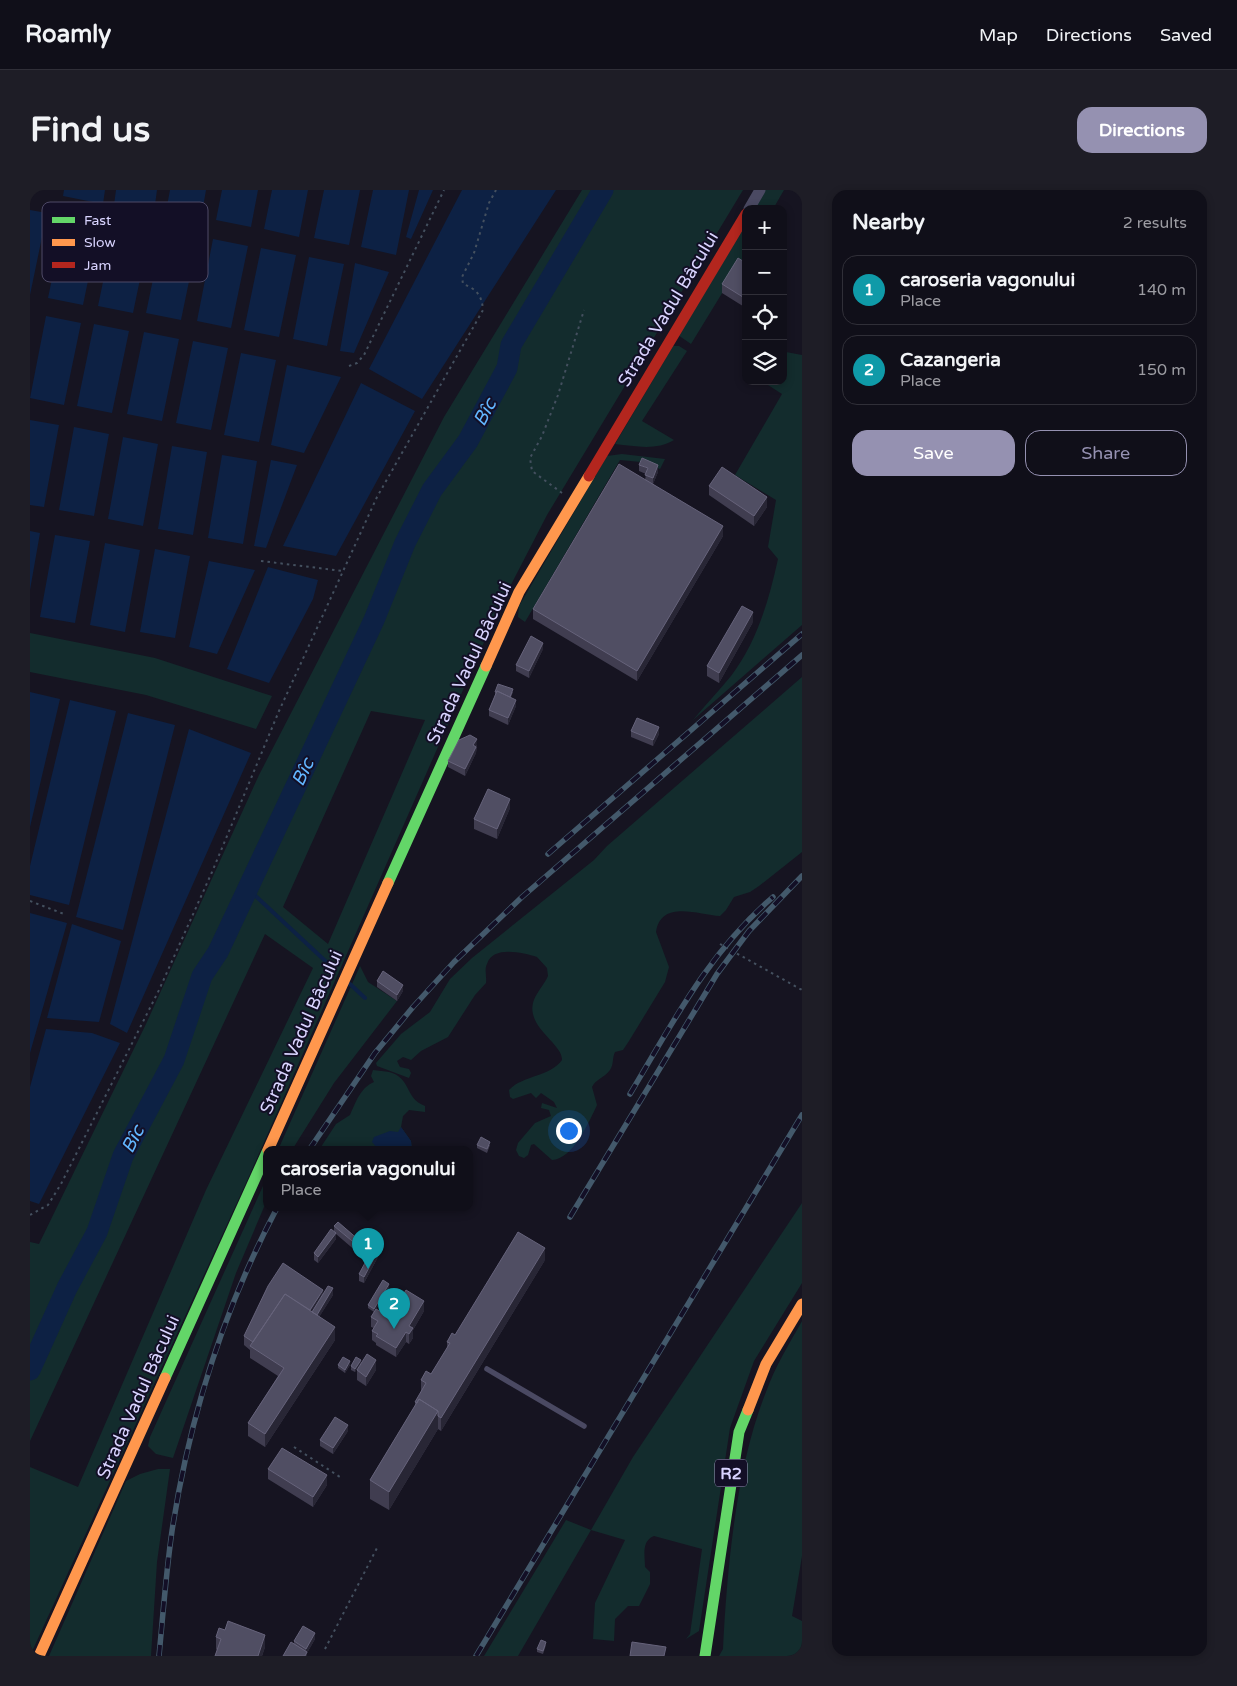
<!DOCTYPE html>
<meta charset="utf-8">
<style>
body{margin:0;font-family:"Varela Round",sans-serif;background:#1e1d26;color:#f1f3f6}
.controls{position:absolute;right:15px;top:15px;display:grid;overflow:hidden;border-radius:10px;box-shadow:0 2px 8px #0003}
.controls button{width:45px;height:45px;display:grid;place-items:center;padding:0;border:0;border-bottom:1px solid #302f38;background:#100f19;color:#f1f3f6;font:25px sans-serif}
.you{position:absolute;left:538px;top:940px;width:18px;height:18px;margin:-12px;border:4px solid #fff;border-radius:50%;background:#1a73e8;box-shadow:0 0 0 8px #1a73e833}
.badge{display:grid;place-items:center;width:32px;height:32px;border-radius:50%;background:#9591b1;color:#fff;font-size:16px;font-weight:700}
.pin{position:absolute;translate:-50% -41px;filter:drop-shadow(0 1px 2px #0008)}
.pin::after{content:'';position:absolute;top:26px;width:18px;height:15px;background:inherit;clip-path:polygon(0 0,100% 0,50% 100%)}
.popup{position:absolute;left:233px;top:956px;width:210px;height:65px;box-sizing:border-box;display:grid;place-content:center;border-radius:10px;background:#100f19;filter:drop-shadow(0 1px 4px #0005);font-size:16px;white-space:nowrap;color:#9c9ca2}
.popup b{font-size:19px;color:#f1f3f6}
.popup::after{content:'';position:absolute;left:50%;top:100%;margin-left:-10px;border:10px solid transparent;border-top-color:#100f19}
.list{margin:0;padding:0;list-style:none}
h2{display:flex;justify-content:space-between;align-items:center;height:65px;margin:0;padding:0 20px;font-size:21px}
h2 small{font-size:16px;font-weight:400;color:#9c9ca2}
.list li{display:grid;grid-template-columns:32px 1fr auto;gap:15px;align-items:center;box-sizing:border-box;height:70px;margin:0 10px 10px;padding:0 10px;border:1px solid #302f38;border-radius:15px}
.list b{display:block;font-size:19px;white-space:nowrap}
.list p{margin:0;font-size:16px;white-space:nowrap;color:#9c9ca2}
.list em{font-size:16px;font-style:normal;color:#9c9ca2}
.actions{display:flex;gap:10px;padding:15px 20px}
.actions a{flex:1;padding:11px 0;border:1px solid #9591b1;border-radius:15px;text-align:center;font-size:18px;color:#9591b1}
.actions .main{background:#9591b1;color:#fff}
.icon{flex:none;width:28px;height:28px;fill:none;stroke:currentColor;stroke-width:2;stroke-linecap:round;stroke-linejoin:round}
.map{position:relative;flex:none;width:772px;height:1466px;overflow:hidden;border-radius:15px}
header{display:flex;align-items:center;gap:30px;box-sizing:border-box;height:70px;padding:0 25px;background:#100f19;border-bottom:1px solid #302f38}
header strong{font-size:24px}
nav{display:flex;gap:28px;margin-inline-start:auto;font-size:18px}
.intro{display:flex;align-items:center;justify-content:space-between;box-sizing:border-box;height:120px;padding:0 30px}
h1{margin:0;font-size:35px}
.button{padding:12px 22px;border-radius:15px;background:#9591b1;color:#fff;font-size:18px;font-weight:700}
main{display:flex;gap:30px;padding:0 30px}
aside{flex:1;background:#100f19;border-radius:15px;box-shadow:0 2px 8px #0003}
.map>svg:first-child{display:block}
.green{fill:#132c2d;fill-rule:evenodd}
.water{fill:#0d2144}
.lines{fill:none;stroke-linecap:round;stroke-linejoin:round}
.stream{stroke:#0d2144;stroke-width:4}
.river{stroke:#0d2144;stroke-width:21}
.path{stroke:#44505f;stroke-width:2;stroke-dasharray:2.5 4;stroke-linecap:butt}
.lane{stroke:#4a4962;stroke-width:5.5}
.street{stroke:#4a4962;stroke-width:11}
.fast{stroke:#63d668;stroke-width:11}
.slow{stroke:#ff974d;stroke-width:11}
.jam{stroke:#b3261e;stroke-width:11}
.rail-casing{stroke:#43596b;stroke-width:5.5}
.rail{stroke:#130f26;stroke-width:4;stroke-dasharray:11;stroke-linecap:butt}
.wall{fill:#403d50}
.shaded-wall{fill:#282635}
.building{fill:#504e63;stroke:#66637b}
.labels{text-anchor:middle;stroke-width:4;stroke-linejoin:round;paint-order:stroke}
.shield{fill:#130f26;stroke:#9e99be;stroke-width:1}
.shield-label{font-size:16px;font-weight:bold;fill:#d9d4ff}
.street-label{font-size:18px;fill:#d9d4ff;stroke:#130f26}
.water-label{font-size:19px;font-style:italic;fill:#62b6ff;stroke:#130f26}
.key{fill:#130f26;stroke:#4e4a67;stroke-width:1}
.key-label{font-size:14px;fill:#d9d4ff}
</style>
<header>
<strong>Roamly</strong>
<nav><a>Map</a><a>Directions</a><a>Saved</a></nav>
</header>
<div class="intro"><h1>Find us</h1><a class="button">Directions</a></div>
<main>
<div class="map">
<svg width="772" height="1466" viewBox="0 0 772 1466">
<rect width="100%" height="100%" fill="#161421"/>
<!-- green -->
<path class="green" d="M552,0H713L517,325L470,416L220,984L0,1466V1277L48,1297L176,1000L283,778L235,744L0,1251V1052L9,1054L116,834L229,585L414,227ZM341,521L395,530L298,754L253,717Z
M735,0H754L743,19H724Z
M716,33V64L661,154L648,145Z
M643,156H649L657,161L612,231L644,250C626,261 605,256 585,254Z
M756,162L772,165V435L663,530C675,515 689,501 701,486C727,452 739,410 748,369L738,357L746,310L705,285L752,204L738,195L740,191H753V167Z
M592,264L635,269L630,279L611,272L590,270L495,432L488,427L489,416L577,266Z
M0,443L125,468L242,506L226,539L116,505L0,482Z
M772,487V662L729,696L720,702L704,707L696,720L690,726C669,725 631,709 626,742L639,777L635,792L599,851L593,860L585,862C582,868 584,874 580,880C574,888 566,889 562,897L567,915C559,932 543,969 522,970L504,954L501,955L498,965L494,968L489,966L486,960L488,953L505,933L521,926L519,920L511,918L512,913L527,918L524,912L511,903L506,908L501,903L483,909L480,907L479,900C493,885 520,887 532,870C533,854 497,838 503,813C505,804 514,795 518,786L517,778L507,767C493,763 463,755 457,774C454,780 457,787 456,793L445,805L418,847L391,861L381,870L373,867L367,871L370,877L379,879L381,883L379,888L347,876L346,873L371,844L400,822L420,789L442,768L564,670L577,656Z
M330,776L338,792L367,811L304,893L262,960H248Z
M343,880C348,881 355,881 359,882C382,888 374,908 395,916V922L379,920L373,926L371,937L381,951L382,960H289L306,934L320,925C326,912 330,898 344,892L341,886Z
M237,987V1010L206,1083L143,1268L126,1264L118,1256L120,1247Z
M772,1013V1093L724,1171L700,1238L669,1441L656,1449L660,1444L672,1359L624,1346C611,1351 615,1366 615,1377L620,1382V1394L609,1416H598L585,1429L584,1451L563,1449L565,1413L595,1350L561,1340L488,1466H454L536,1330L561,1340L603,1267Z
M772,1131V1366L762,1426L772,1431V1466H689L693,1459C697,1379 706,1277 736,1202C745,1177 759,1154 772,1131Z
M128,1279H140L127,1372L121,1466H19L96,1291L110,1284Z"/>
<!-- water -->
<path class="water" d="M34,0H75L73,14L33,6Z
M86,0H127L124,22L84,15Z
M140,0H176L171,29L136,21Z
M192,0H228L221,37L186,30Z
M242,0H278L269,47L234,39Z
M294,0H330L319,55L284,48Z
M343,0H379L366,65L331,57Z
M389,0H403L381,49L376,47Z
M432,0H526L392,209L339,179Z
M0,20L17,23L0,105Z
M35,26L70,33L53,115L18,108Z
M85,34L120,41L103,123L68,116Z
M133,41L168,48L151,130L116,123Z
M183,49L218,56L201,138L167,131Z
M231,58L266,65L249,147L214,140Z
M279,67L314,74L297,156L263,149Z
M325,73L359,82L324,163L310,161Z
M16,126L51,133L34,215L0,208Z
M64,134L99,141L82,223L47,216Z
M114,142L149,149L132,231L97,224Z
M163,151L198,158L181,240L146,233Z
M211,163L246,170L229,252L194,245Z
M257,175L311,187L274,263L241,255Z
M331,193L385,221L306,366L253,356Z
M0,230L29,235L14,317L0,315Z
M44,237L79,244L64,326L29,320Z
M93,247L128,254L113,336L78,329Z
M142,256L177,262L163,345L128,339Z
M192,265L227,271L213,354L178,348Z
M241,270L267,275L236,358L224,356Z
M0,341L10,343L0,400Z
M25,345L60,351L45,433L10,427Z
M75,353L110,360L95,442L60,435Z
M125,359L160,366L145,448L110,442Z
M179,371L225,380L187,464L159,457Z
M238,377L288,390L283,409L239,493L197,479Z
M0,502L30,509L0,637Z
M40,510L86,521L39,715L0,705V676Z
M98,523L145,535L93,740L46,727Z
M159,539L221,563L97,843L80,834Z
M0,723L37,733L0,863Z
M42,734L91,751L69,832L17,828Z
M16,839L62,843L90,853L9,1014L0,1011V897Z
M371,937L381,951L382,960H349L342,952L344,947L360,941L368,942Z"/>
<g class="lines">
<!-- stream -->
<path class="stream" d="M217,698L305,780
M320,794L335,808"/>
<!-- river -->
<path class="river" d="M0,1180L37,1098L67,1042L93,966L144,870L172,786L188,762L344,430L375,353L402,300L438,251L477,178L481,155L573,0"/>
<!-- path -->
<path class="path" d="M319,176L327,173L334,165L414,0
M532,303L502,281L500,268L512,246L528,205L554,120
M231,371L313,381
M0,711L34,724
M690,754L772,800
M0,1025L18,1015L31,994L129,800L182,682L249,521L347,307L453,120C452,106 447,99 433,94L432,87L444,63L459,13L466,0
M264,1257L313,1289
M295,1459L347,1358"/>
<!-- lane -->
<path class="lane" d="M457,1179L554,1236"/>
<!-- street -->
<path class="street" d="M719,19L730,0"/>
<!-- fast -->
<path class="fast" d="M358,693L456,476
M135,1188L237,962
M675,1466L709,1242L718,1220"/>
<!-- slow -->
<path class="slow" d="M456,476L489,402L559,286
M238,960L358,693
M718,1220L736,1174L772,1114
M9,1466L135,1188"/>
<!-- jam -->
<path class="jam" d="M559,286L716,24"/>
<!-- rail casing -->
<g class="rail-casing">
<path id="rail" d="M518,664L772,444
M600,904C643,832 679,762 743,707
M279,960L345,863L383,817L424,772L492,707L772,465
M540,1027L687,784L719,741L772,686
M129,1466C133,1424 136,1383 142,1341C159,1230 194,1118 247,1018
M446,1466L772,925"/>
</g>
<!-- rail -->
<use href="#rail" class="rail"/>
</g>
<!-- wall -->
<path class="wall" d="M716,73V118L692,103V94Z
M609,275L628,282L623,294L693,346L607,491L503,429V419L615,290L616,284L609,281Z
M679,296L737,317L724,336L679,305Z
M723,432L689,493L677,486V476Z
M513,459L499,488L486,481V475Z
M465,502H483L481,507L486,516L478,535L459,526V520L465,505Z
M601,541L629,544L623,556L601,547Z
M447,555L446,563L435,586L418,577V571Z
M480,618L467,649L444,639V629Z
M347,791L373,801L367,811L347,797Z
M447,955H460L457,963L447,958Z
M304,1036L330,1057L327,1062L306,1044V1049L288,1073L284,1070V1063L304,1042Z
M348,1067L334,1093L329,1091V1084Z
M515,1070L411,1241L408,1239L359,1320L340,1309V1290L385,1216V1212L391,1202V1190L401,1184L417,1159V1152Z
M359,1098L346,1119L360,1127L394,1121L383,1140V1148L379,1154L376,1152L366,1167L346,1155V1153L342,1150V1141L344,1138L341,1137V1127L344,1122L338,1118V1115Z
M293,1104L303,1105L289,1127L305,1150L235,1257L218,1246V1233L248,1186L220,1168V1160L214,1155V1146Z
M331,1173L325,1182L321,1180V1176Z
M308,1175H320L315,1183L308,1178Z
M327,1180H346L336,1196L327,1190Z
M318,1241L303,1264L290,1256V1250Z
M238,1279L297,1295L283,1317L238,1289Z
M186,1447L235,1457L232,1466H185L187,1460L186,1459Z
M285,1449L277,1463V1466L264,1454V1451Z
M516,1455L513,1464L507,1462V1459Z"/>
<!-- shaded-wall -->
<path class="shaded-wall" d="M628,275V282L623,294V288Z
M737,307V317L724,336V326Z
M693,336V346L607,491V481Z
M723,422V432L689,493V483Z
M513,453V459L499,488V481Z
M486,510V516L478,535V528Z
M629,537V544L623,556V550Z
M447,549L446,563L435,586V579L443,555Z
M480,609V618L467,649V639Z
M373,795V801L367,811V805Z
M306,1043V1049L288,1073V1067Z
M330,1051V1057L327,1062V1055Z
M515,1058V1070L411,1241V1228Z
M348,1061V1067L334,1093V1087Z
M359,1094V1098L344,1122V1119Z
M303,1098V1105L286,1132V1126Z
M293,1100V1110L284,1124L279,1123Z
M394,1111V1121L383,1140V1148L379,1154V1136Z
M305,1137V1150L235,1257V1244Z
M376,1142V1152L366,1167V1158Z
M331,1170V1173L325,1182V1179Z
M346,1170V1180L336,1196V1187Z
M320,1171V1175L315,1183V1180Z
M408,1221V1239L359,1320V1302Z
M318,1235V1241L303,1264V1258Z
M297,1285V1295L283,1317V1307Z
M285,1443V1449L277,1463V1466H275L276,1464V1459Z
M235,1445V1457L232,1466H228Z"/>
<!-- building -->
<path class="building" d="M708,68L716,73V109L692,94Z
M612,268L628,275L623,288L615,285L618,278L609,275Z
M589,274L693,336L607,481L503,419Z
M692,277L737,307L724,326L679,296Z
M712,416L723,422L689,483L677,476Z
M501,446L513,453L499,481L486,475Z
M468,494L483,499L480,507L467,501V502H465Z
M467,501L486,510L478,528L459,520Z
M607,528L629,537L623,550L601,541Z
M440,545L447,549L443,555L446,557L435,579L418,571L429,550Z
M458,599L480,609L467,639L444,629Z
M353,781L373,795L367,805L347,791Z
M451,947L460,952L457,959L447,955Z
M308,1032L330,1051L327,1055L304,1036Z
M301,1039L306,1043L288,1067L284,1063Z
M488,1042L515,1058L411,1228L408,1226V1221L389,1209L387,1213L385,1212L396,1193L391,1190L396,1181L401,1184L420,1153L417,1152L422,1143L425,1145Z
M343,1058L348,1061L334,1087L329,1084Z
M253,1073L293,1100L280,1120L255,1104L223,1152L214,1146L238,1096Z
M353,1090L359,1094L344,1119L338,1115Z
M298,1096L303,1098L287,1125L282,1122Z
M376,1100L394,1111L379,1136L383,1138L379,1144L376,1142L366,1158L346,1146L348,1144L342,1141L348,1131L341,1127L346,1119L360,1127Z
M255,1104L305,1137L235,1244L218,1233L254,1178L220,1156Z
M337,1164L346,1170L336,1187L327,1180Z
M313,1167L320,1171L315,1180L308,1175Z
M326,1167L331,1170L325,1179L321,1176Z
M389,1209L408,1221L359,1302L340,1290Z
M305,1227L318,1235L303,1258L290,1250Z
M252,1258L297,1285L283,1307L238,1279Z
M198,1431L235,1445L228,1466H185L191,1449L186,1447L189,1438L195,1440Z
M273,1436L285,1443L276,1459L264,1451Z
M511,1450L516,1452L513,1461L507,1459Z
M261,1452L277,1462L275,1466H253Z
M602,1452L636,1457L634,1466H600Z"/>
<g class="labels">
<!-- shield labels -->
<rect class="shield" x="685" y="1269.5" width="32" height="27" rx="4"/>
<g class="shield-label">
<text x="701" y="1289">R2</text>
</g>
<!-- street labels -->
<g class="street-label">
<text transform="translate(638 119) rotate(-59)" y="6">Strada Vadul Bâcului</text>
<text transform="translate(439 473) rotate(-65)" y="6">Strada Vadul Bâcului</text>
<text transform="translate(271 842) rotate(-66)" y="6">Strada Vadul Bâcului</text>
<text transform="translate(108 1207) rotate(-66)" y="6">Strada Vadul Bâcului</text>
</g>
<!-- water labels -->
<g class="water-label">
<text transform="translate(454 222) rotate(-62)" y="7">Bîc</text>
<text transform="translate(272 582) rotate(-65)" y="7">Bîc</text>
<text transform="translate(102 949) rotate(-63)" y="7">Bîc</text>
</g>
</g>
<!-- legend -->
<rect x="12" y="12" width="166" height="80" rx="8" class="key"/>
<rect x="22" y="27" width="23" height="6" fill="#63d668"/>
<rect x="22" y="49" width="23" height="7" fill="#ff974d"/>
<rect x="22" y="72" width="23" height="6" fill="#b3261e"/>
<g class="key-label">
<text x="54" y="35">Fast</text>
<text x="54" y="57">Slow</text>
<text x="54" y="80">Jam</text>
</g>
</svg>
<div class="controls">
<button>+</button>
<button>−</button>
<button><svg class="icon" aria-label="locate" viewBox="0 0 24 24"><circle cx="12" cy="12" r="6"/><path d="M12 2v4M12 18v4M2 12h4M18 12h4"/></svg></button>
<button><svg class="icon" aria-label="layers" viewBox="0 0 24 24"><path d="M12 4l9 5-9 5-9-5zM3 14l9 5 9-5"/></svg></button>
</div>
<div class="you"></div>
<div class="pin badge" style="left:338px;top:1079px;background:#0f9aa8">1</div>
<div class="popup"><b>caroseria vagonului</b>Place</div>
<div class="pin badge" style="left:364px;top:1139px;background:#0f9aa8">2</div>
</div>
<aside>
<h2>Nearby<small>2 results</small></h2>
<ul class="list">
<li><span class="badge" style="background:#0f9aa8">1</span><div><b>caroseria vagonului</b><p>Place</p></div><em>140 m</em></li>
<li><span class="badge" style="background:#0f9aa8">2</span><div><b>Cazangeria</b><p>Place</p></div><em>150 m</em></li>
</ul>
<div class="actions"><a class="main">Save</a><a>Share</a></div>
</aside>
</main>
